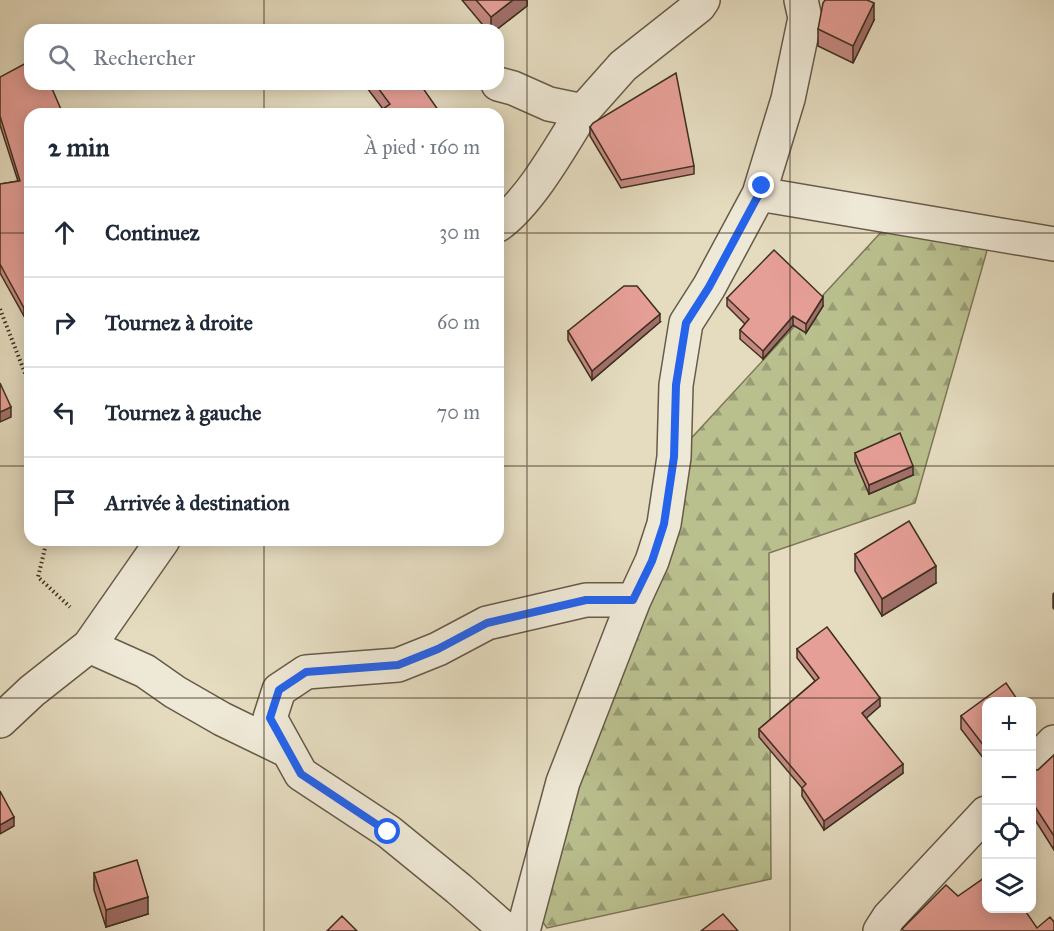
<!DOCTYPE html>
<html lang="fr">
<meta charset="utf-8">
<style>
body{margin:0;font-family:"IM FELL Great Primer",serif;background:#f6f6f7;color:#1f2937}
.controls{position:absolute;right:18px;bottom:18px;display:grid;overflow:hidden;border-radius:12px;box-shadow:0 3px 15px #0003}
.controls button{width:54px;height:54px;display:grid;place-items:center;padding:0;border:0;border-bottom:2px solid #e0e1e3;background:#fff;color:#1f2937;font:30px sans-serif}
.stop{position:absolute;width:18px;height:18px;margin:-14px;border:4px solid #2563eb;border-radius:50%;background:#fff}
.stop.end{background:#2563eb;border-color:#fff;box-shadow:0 2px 6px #0008}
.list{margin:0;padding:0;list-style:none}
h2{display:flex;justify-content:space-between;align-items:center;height:78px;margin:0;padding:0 24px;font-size:26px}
h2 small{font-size:20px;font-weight:400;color:#747a83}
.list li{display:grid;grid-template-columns:39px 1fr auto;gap:18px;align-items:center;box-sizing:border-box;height:90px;padding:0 24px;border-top:2px solid #e0e1e3}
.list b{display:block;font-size:22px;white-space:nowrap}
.list em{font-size:20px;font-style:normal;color:#747a83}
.icon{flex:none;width:33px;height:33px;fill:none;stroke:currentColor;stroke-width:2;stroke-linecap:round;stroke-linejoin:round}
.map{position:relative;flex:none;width:1054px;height:931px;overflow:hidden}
.search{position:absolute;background:#fff;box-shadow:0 3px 15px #0003;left:24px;top:24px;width:480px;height:66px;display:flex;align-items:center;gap:15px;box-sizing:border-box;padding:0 21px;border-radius:18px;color:#747a83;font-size:22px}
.panel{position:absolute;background:#fff;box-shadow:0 3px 15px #0003;left:24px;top:108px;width:480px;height:438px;border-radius:18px}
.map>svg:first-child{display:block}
.forest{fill:url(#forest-firs);stroke:#7c7757;stroke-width:1.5}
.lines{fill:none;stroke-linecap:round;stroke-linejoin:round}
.minor-casing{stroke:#675a48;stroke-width:36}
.path{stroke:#3d2f20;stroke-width:4;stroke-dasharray:1.5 3;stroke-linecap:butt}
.minor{stroke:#eee8d6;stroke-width:33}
.wall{fill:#c68982;stroke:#3d2f20;stroke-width:1.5}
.shaded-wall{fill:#a16f6a;stroke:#3d2f20;stroke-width:1.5}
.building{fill:#e69f97;stroke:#3d2f20;stroke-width:1.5}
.route{stroke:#2563eb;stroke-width:8}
.grid{fill:none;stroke:#3d2f20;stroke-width:1.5;stroke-opacity:0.55}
</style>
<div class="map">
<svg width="1054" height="931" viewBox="0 0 1054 931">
<defs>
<pattern id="forest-firs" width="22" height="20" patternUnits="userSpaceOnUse" patternTransform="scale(1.5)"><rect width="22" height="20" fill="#babf8e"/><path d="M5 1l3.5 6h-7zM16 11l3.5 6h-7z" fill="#989c74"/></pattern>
</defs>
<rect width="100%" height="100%" fill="#e5dcc0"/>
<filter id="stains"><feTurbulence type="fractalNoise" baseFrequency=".00333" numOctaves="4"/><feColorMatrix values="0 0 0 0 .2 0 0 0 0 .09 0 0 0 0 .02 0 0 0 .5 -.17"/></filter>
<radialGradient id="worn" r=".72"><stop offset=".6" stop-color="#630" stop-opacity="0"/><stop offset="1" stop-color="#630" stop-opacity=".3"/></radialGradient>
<!-- forest -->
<path class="forest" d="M895,217L992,233L915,503L769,553L771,879L547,928L530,904L674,457Z"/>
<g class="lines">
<!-- minor casing -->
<g class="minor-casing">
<path id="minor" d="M498,84L513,88L549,104L583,111C561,146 531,201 498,225
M583,111L623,66L699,6L703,0
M759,194L1054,244
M89,646L145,671L175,692L222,719L286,750
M0,721L32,691L89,646L163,540
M1032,765L1054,742
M507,931L459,889L389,832L301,774L270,718L279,690L306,672L398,665L438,649L487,623L586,600H634L652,561L664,524L674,457L676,385L686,323L709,287L759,194L788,99L805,18L801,0
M523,931L563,782L634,600
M880,931L889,917L986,813"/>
</g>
<!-- path -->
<path class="path" d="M0,309L30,386
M47,540L38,577L70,607"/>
<!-- minor -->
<use href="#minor" class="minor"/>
</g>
<!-- wall -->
<path class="wall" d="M462,0H527V6L496,30H487Z
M874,20L853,63L818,46V29Z
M0,77L30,114V314L24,316L0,273V184L18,181L0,125Z
M364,84H420L383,109Z
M590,127L694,166V174L621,188L590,136Z
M727,298L823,306L806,333L793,325L763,359L740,339V330L745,324L727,306Z
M660,322L592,380L568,340V331Z
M855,453L913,475L869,494L855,461Z
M855,554L936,583L882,616L855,571Z
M1054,593V609L1053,608V594Z
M797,649L880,706L866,718L903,773L824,830L802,796V788L759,737V729L815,681L797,658Z
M987,702V763L961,729V716Z
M1054,755V850L1032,815V770H1038Z
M94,873L148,914L106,927L94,890Z"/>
<!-- shaded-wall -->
<path class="shaded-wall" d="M513,0H527V6L496,30H491V17Z
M874,3V20L853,63V46Z
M823,297V306L806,333V324Z
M30,305V314L24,316V308Z
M660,314V322L592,380V371Z
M793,316V325L763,359V351Z
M11,407V417L0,422V412Z
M913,466V475L869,494V485Z
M936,566V583L882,616V599Z
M880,698V706L862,722V713Z
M1035,722V735L1032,738V725Z
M903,764V773L824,830V821Z
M14,817V826L0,834V825Z
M148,897V914L106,927V910Z"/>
<!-- building -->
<path class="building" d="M476,0H513L491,17Z
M825,0H867L874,3L853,46L818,29L823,3Z
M30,61V84H50L63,114H30V202H28L30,209V305L24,308L0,264V184L20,181L0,116V77Z
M676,73L694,166L621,180L590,127L593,123Z
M375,84H420L441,114H376L390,104Z
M774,250L823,297L806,324L793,316L763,351L740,330L749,319L727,298Z
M624,286H637L660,314L592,371L568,331Z
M0,383L11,407L0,412Z
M900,433L913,466L869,485L855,453Z
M909,521L936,566L882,599L855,554Z
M827,627L880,698L862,713L903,764L824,821L802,788L806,784L759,729L819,678L797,649Z
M1006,683L1019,702H987V750L961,716Z
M1032,718L1035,722L1032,725Z
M1054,755V836L1032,802V770H1038Z
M0,791L14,817L0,825Z
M137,860L148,897L106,910L94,873Z
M987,876V909H1024L1037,928L1050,917L1054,922V931H904L902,929L946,885L958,896Z
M723,914L738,931H701Z
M342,916L357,931H327Z"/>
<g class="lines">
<!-- route -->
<path class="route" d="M388,832L301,774L270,718L279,690L306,672L398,665L438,649L487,623L586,600H633L652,561L664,524L674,457L676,385L686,323L709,287L759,194L762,186"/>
</g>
<!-- grid -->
<path class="grid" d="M264,0V30M527,0V931M790,0V931M264,84V114M0,233H30M498,233H1054M0,466H30M498,466H1054M264,540V931M0,698H1054"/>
<rect width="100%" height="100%" filter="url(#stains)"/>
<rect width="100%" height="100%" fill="url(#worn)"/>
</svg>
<div class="controls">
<button>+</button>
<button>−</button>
<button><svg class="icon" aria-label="locate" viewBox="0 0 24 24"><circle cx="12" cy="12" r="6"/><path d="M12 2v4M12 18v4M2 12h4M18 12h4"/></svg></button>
<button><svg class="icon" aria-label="layers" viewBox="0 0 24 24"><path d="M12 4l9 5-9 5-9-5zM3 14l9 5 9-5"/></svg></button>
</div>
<div class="stop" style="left:388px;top:832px"></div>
<div class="stop end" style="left:762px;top:186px"></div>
<div class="search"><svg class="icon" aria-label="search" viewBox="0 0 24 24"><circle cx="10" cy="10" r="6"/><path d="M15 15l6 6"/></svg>Rechercher</div>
<section class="panel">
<h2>2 min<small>À pied · 160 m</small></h2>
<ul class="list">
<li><svg class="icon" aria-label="ahead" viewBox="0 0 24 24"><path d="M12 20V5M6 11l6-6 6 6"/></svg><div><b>Continuez</b></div><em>30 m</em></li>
<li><svg class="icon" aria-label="right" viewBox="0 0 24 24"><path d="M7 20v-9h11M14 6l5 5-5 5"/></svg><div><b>Tournez à droite</b></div><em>60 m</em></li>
<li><svg class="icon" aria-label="left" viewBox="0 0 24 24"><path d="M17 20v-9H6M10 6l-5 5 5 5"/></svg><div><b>Tournez à gauche</b></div><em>70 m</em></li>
<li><svg class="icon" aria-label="arrive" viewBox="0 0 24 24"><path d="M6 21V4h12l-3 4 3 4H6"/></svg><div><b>Arrivée à destination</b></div></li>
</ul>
</section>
</div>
